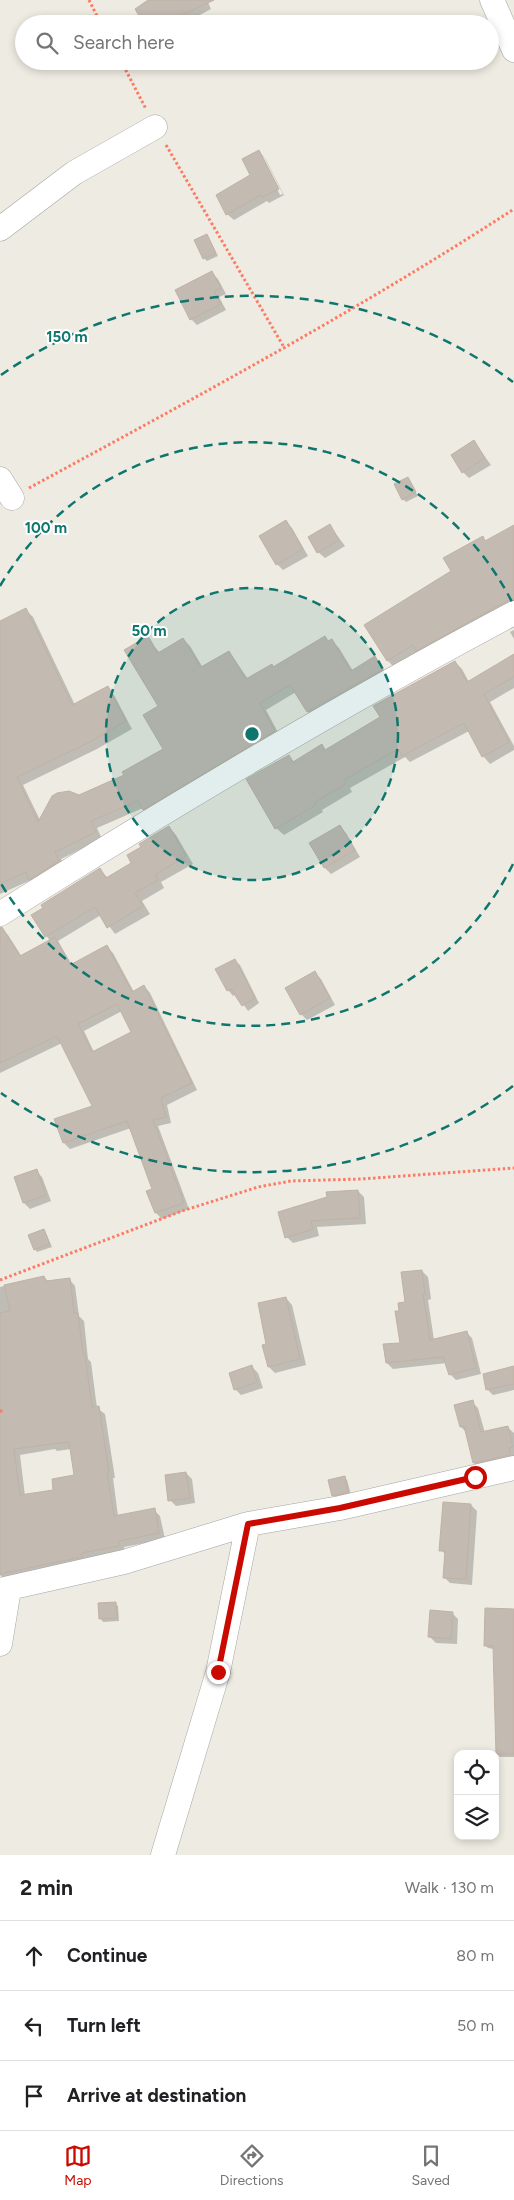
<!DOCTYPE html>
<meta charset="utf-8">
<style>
body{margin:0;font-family:Figtree,sans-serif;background:#f2f2f2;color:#202124}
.controls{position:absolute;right:15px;bottom:15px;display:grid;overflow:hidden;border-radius:10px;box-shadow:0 2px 8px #0003}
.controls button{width:45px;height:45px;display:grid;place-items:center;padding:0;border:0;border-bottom:1px solid #e0e0e0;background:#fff;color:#202124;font:25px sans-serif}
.stop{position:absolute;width:15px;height:15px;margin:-11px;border:4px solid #ca0900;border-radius:50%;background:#fff}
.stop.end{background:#ca0900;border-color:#fff;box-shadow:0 1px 5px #0008}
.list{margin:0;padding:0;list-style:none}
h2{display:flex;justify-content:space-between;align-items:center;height:65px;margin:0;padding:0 20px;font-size:21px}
h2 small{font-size:16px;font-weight:400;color:#757577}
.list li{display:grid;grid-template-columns:32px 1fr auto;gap:15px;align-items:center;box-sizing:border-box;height:70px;padding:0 20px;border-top:1px solid #e0e0e0}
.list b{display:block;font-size:19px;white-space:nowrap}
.list em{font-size:16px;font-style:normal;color:#757577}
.icon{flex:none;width:28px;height:28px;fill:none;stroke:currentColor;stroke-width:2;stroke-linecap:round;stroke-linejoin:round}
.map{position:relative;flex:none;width:514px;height:1855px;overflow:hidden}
.search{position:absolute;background:#fff;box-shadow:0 2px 8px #0003;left:15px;right:15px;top:15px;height:55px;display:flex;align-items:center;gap:12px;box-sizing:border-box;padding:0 18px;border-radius:28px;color:#757577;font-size:19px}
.sheet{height:275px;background:#fff}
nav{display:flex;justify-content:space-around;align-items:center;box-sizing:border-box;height:70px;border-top:1px solid #e0e0e0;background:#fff;font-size:14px;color:#757577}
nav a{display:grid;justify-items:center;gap:2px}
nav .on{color:#ca0900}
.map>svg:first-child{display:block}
.shadow{fill:#0003;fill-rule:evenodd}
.building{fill:#c3bab2;stroke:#c0b2a4;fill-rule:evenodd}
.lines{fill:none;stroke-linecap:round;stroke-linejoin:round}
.minor-casing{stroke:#a4a4a4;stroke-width:25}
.path{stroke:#fd7b65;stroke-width:3;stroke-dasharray:2.5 2.5;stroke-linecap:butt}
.minor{stroke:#fff;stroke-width:24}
.route{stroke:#ca0900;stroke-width:6}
.ring{fill:none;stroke:#0f766e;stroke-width:2.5;stroke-dasharray:9 6}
.centre{fill:#0f766e;stroke:#fff;stroke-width:2.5}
.ring-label{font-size:15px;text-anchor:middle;font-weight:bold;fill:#0f766e;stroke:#fff;stroke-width:4;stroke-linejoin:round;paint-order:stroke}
</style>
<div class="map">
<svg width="514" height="1855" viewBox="0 0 514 1855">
<rect width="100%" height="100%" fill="#eeebe2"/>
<!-- shadow -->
<path class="shadow" d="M151,0H207L211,9L183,24H145Z
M173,61H180L176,65Z
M259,152L265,158L284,195L269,203L267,201L234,220L227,214L252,176ZM262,157H264L283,194L280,195Z
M207,235L218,256L207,261L204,258Z
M212,273L218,279L226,294L219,297L226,310L197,325L191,319Z
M474,442L491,465L469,478L463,472Z
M408,479L418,496L406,502L403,499Z
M286,522L292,528L308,556L283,570L277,564Z
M330,526L345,546L325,558L318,552Z
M514,527V608L395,668L388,661L366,626L452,572L482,538L486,541Z
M26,610L33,617L75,705L107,688L114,695L132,729L97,749L23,785L40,820L79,796L126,775L164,750L160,706L147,638L160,653L183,639L190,646L203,668L228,653L235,660L248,679L272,665L274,668L325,638L329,642L332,641L339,648L353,671L375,657L389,676L315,719L308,712L296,692L266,710L281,738L151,816L143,808L97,828L102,839L61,859L66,868L37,886L31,880L0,894V622Z
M514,630V639L510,632Z
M514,656V688L490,702L514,746V750L490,764L483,756L469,731L410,762L405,757L350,788L352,792L322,810L323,812L284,835L276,828L288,756L294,762L322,746L327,751L381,718L455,662L462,669L469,682Z
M169,827L176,835L193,864L161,882L164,888L142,901L150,914L115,934L101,915L58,941L72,965L107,947L113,953L134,992L144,986L150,993L197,1090L167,1105L171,1123L158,1126L189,1209L162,1219L156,1213L148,1191L153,1189L131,1128L70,1149L64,1143L56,1120L94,1107L62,1043L0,1073V928L8,935L22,957L50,941L33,916L100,870L108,878L133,863L142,848ZM122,1011L133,1033L94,1052L84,1031Z
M340,827L346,833L360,857L331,874L325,868L311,844Z
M234,960L240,965L259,1003L248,1011L236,994L233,996L228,990Z
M315,973L321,979L335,1005L307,1020L301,1014Z
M36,1171L42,1177L51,1201L30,1209L24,1203Z
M358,1191L364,1197L366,1224L317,1227L319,1236L293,1243L287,1237L280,1212Z
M44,1230L52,1247L37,1252L35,1249Z
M422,1271L428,1277L431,1299L428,1300L434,1340L466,1332L472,1338L481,1374L456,1380L450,1374L447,1363L393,1369L387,1363L401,1344L400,1312Z
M44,1277L49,1282L69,1279L75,1286L79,1316L84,1321L88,1359L91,1362L97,1408L105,1414L115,1478H113L118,1516L154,1510L160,1516L165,1539L124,1547L125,1552L5,1580L0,1575V1287ZM55,1449L57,1451L71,1449L76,1476L55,1491L25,1496L20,1455Z
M286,1298L292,1305L306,1365L275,1373L269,1367L268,1345Z
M252,1367L258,1373L263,1388L241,1395L235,1389Z
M514,1367V1390L493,1395L487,1389Z
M472,1402L478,1408L485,1433L507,1427L514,1433V1461L480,1469L474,1463L466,1432L461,1427Z
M186,1473L192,1479L195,1503L176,1506L170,1500Z
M344,1477L347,1480L351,1495L336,1498L333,1495Z
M471,1505L477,1511L472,1585L450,1583L444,1577L446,1555L441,1550Z
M115,1604L118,1606L119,1621L103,1622L101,1619Z
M514,1610V1757H500L497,1754L494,1649L488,1648L485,1645Z
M452,1613L458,1619L457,1644L436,1643L430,1637Z"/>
<!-- building -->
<path class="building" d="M148,0H214L178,17L183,24H144L135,9Z
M259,150L279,189L262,197L261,195L226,215L216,195L250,175L242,159Z
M207,234L216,253L203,259L194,240Z
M212,271L221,288L214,291L221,304L190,320L175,290Z
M474,440L485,458L462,473L451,455Z
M408,477L416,492L402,500L394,484Z
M286,520L303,549L276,565L259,536Z
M330,524L339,540L317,553L308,537Z
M514,525V599L507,601L416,651L413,645L387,661L364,625L451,571L443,558L483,536L485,541Z
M26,608L72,705L108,686L126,721L90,742L17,777L38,822L52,796L57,793L69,791L79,795L124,775L122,772L163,749L143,715L158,706L124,650L148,636L158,653L183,638L201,667L229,651L246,679L272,664L273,667L325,636L328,641L332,639L351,671L375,656L383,669L307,712L290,685L260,703L275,731L143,810L138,801L91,821L96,832L55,852L59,861L29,880L26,872L0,884V621Z
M514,654V677L484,694L509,742L482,757L464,723L402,756L398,749L344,780L346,784L315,802L316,805L275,829L246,779L289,755L293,762L322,744L325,750L380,717L373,706L455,661L467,682Z
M340,825L355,850L324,868L309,843Z
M169,826L186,856L155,875L158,880L135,893L143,906L107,928L95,907L45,937L31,915L43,908L41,905L100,868L106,878L131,863L127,855L141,847L139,844Z
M2,927L20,956L55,937L70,965L107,945L132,992L144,985L192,1083L161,1098L166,1117L153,1120L184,1203L155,1213L146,1191L152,1189L127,1121L63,1143L54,1119L92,1106L57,1036L0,1063V928ZM117,1004L131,1032L92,1052L78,1024Z
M235,959L255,998L242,1006L231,989L227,991L215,969Z
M315,971L330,998L300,1015L285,988Z
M37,1169L46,1195L23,1203L14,1177Z
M358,1190L360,1218L311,1221L313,1229L285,1238L278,1212L327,1197L326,1192Z
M44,1229L50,1244L34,1250L28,1235Z
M422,1270L425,1294H423L430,1340L467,1331L476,1368L449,1375L443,1357L386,1363L383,1344L400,1343L395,1311H399L398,1303L405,1302L401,1272Z
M44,1276L46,1281L70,1278L74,1313H78L83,1354H85L92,1407L99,1406L109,1472H107L114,1516L155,1508L159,1533L119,1541V1546L81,1553L82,1557L0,1574V1313L10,1311L4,1285ZM69,1442L74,1475L52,1479L53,1490L20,1495L14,1449Z
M286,1297L300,1359L268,1367L262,1345L266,1344L258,1303Z
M252,1365L257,1382L234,1390L229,1373Z
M514,1366V1384L486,1390L483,1374Z
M473,1400L481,1432L508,1426L513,1447L509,1448L510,1455L473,1463L464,1426L460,1427L454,1405Z
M186,1472L190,1498L168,1501L165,1475Z
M345,1476L348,1492L332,1496L328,1480Z
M443,1502L471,1504L466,1579L443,1578L445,1551H439Z
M116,1602L117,1618L99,1619L98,1603Z
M485,1608L514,1609V1754H496L493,1646H484Z
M430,1610L453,1612L451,1639L428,1637Z"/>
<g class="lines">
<!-- minor casing -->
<g class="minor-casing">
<path id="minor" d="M492,0L514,50
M0,229L74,173L155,127
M0,479L12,498
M0,914C168,808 339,706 514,613
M0,1590L124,1562L248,1524L340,1508L514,1468
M0,1644L9,1589
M163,1855L218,1672L248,1524"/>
</g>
<!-- path -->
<path class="path" d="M89,0L101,24
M121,61L146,109
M166,145L285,349
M29,488C193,399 357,311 514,209
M0,1280L182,1211L258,1187L291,1181L361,1179L514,1168
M0,1411H4"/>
<!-- minor -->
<use href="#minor" class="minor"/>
</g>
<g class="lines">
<!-- route -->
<path class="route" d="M218,1672L248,1524L340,1508L475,1477"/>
</g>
<!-- distance rings -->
<circle cx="252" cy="734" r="146" fill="#0f766e" fill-opacity=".12"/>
<g class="ring">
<circle cx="252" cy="734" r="146"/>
<path d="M513 864A292 292 0 0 1 0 882M0 586A292 292 0 0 1 513 604"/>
<path d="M513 1086A438 438 0 0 1 1 1093M1 375A438 438 0 0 1 513 382"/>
</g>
<circle cx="252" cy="734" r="8" class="centre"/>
<g class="ring-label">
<text x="67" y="342">150 m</text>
<text x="46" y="533">100 m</text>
<text x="149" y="636">50 m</text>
</g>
</svg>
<div class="controls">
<button><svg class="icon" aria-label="locate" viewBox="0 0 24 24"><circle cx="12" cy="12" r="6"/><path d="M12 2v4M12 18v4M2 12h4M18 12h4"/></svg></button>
<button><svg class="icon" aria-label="layers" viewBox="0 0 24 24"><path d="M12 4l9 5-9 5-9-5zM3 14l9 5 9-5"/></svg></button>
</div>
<div class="stop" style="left:475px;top:1477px"></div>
<div class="stop end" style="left:218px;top:1672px"></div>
<div class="search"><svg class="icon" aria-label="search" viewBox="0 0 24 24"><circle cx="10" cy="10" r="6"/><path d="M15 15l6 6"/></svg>Search here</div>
</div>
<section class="sheet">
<h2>2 min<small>Walk · 130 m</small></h2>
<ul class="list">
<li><svg class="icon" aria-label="ahead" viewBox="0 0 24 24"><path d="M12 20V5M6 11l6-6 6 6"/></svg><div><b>Continue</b></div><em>80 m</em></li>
<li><svg class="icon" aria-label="left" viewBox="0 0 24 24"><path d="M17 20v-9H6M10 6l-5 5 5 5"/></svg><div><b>Turn left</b></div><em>50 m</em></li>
<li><svg class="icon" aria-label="arrive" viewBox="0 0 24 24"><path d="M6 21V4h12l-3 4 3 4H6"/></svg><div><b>Arrive at destination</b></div></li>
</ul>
</section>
<nav>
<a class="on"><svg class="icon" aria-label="map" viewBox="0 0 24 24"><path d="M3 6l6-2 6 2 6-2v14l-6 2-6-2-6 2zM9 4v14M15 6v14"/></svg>Map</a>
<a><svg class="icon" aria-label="directions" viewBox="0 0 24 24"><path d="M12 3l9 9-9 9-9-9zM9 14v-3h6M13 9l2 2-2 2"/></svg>Directions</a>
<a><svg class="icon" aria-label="saved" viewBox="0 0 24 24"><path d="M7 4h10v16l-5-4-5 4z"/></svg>Saved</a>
</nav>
